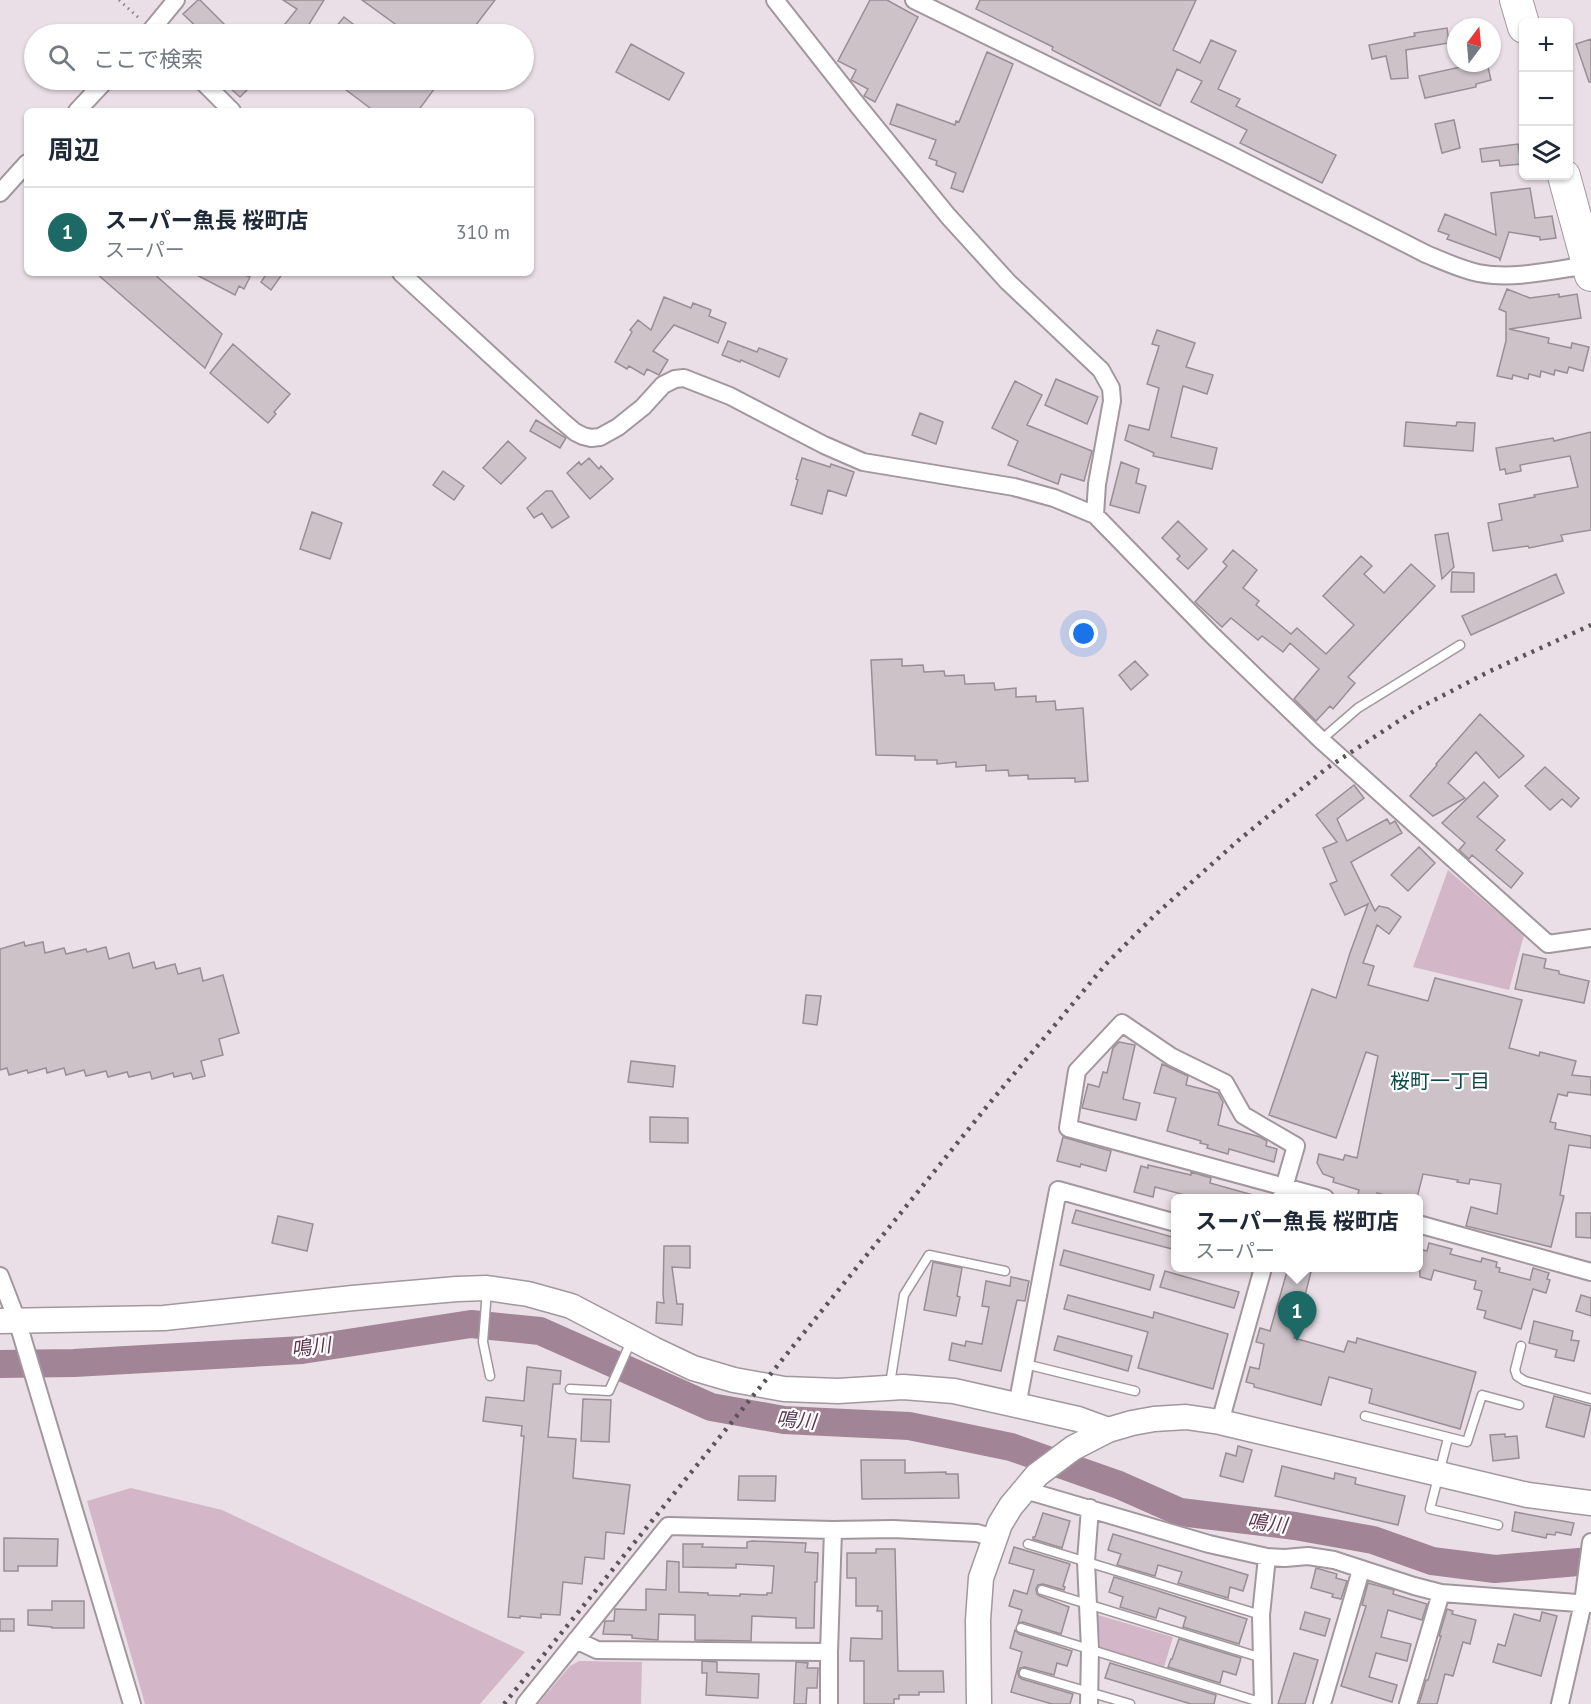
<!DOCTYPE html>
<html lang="ja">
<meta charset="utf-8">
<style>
body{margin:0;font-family:"PT Sans","Noto Sans JP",sans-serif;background:#f2f2f3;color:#1f2937}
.controls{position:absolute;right:18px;top:18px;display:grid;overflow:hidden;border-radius:9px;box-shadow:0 2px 4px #0004}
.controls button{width:54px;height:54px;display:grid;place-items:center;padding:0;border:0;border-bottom:2px solid #e0e1e3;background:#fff;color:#1f2937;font:30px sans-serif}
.compass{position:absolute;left:1447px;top:18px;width:54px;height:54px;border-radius:50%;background:#fff;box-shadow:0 2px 4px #0004;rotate:16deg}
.you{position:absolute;left:1084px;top:634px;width:21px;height:21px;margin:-15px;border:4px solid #fff;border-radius:50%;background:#1a73e8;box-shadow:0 0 0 9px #1a73e833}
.badge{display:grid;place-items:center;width:39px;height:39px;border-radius:50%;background:#1d6966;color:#fff;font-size:20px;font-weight:700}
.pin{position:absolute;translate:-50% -50px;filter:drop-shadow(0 2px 3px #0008)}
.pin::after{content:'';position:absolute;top:32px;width:21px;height:18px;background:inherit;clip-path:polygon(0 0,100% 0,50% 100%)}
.popup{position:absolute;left:1171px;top:1194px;width:252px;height:78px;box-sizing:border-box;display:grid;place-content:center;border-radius:9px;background:#fff;filter:drop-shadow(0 2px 4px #0005);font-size:20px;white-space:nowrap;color:#747a83}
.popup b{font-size:22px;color:#1f2937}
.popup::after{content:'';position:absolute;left:50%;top:100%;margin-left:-12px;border:12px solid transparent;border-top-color:#fff}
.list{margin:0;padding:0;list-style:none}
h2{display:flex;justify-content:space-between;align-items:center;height:78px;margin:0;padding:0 24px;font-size:26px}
h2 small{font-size:20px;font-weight:400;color:#747a83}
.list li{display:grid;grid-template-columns:39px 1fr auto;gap:18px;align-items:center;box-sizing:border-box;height:90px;padding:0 24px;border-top:2px solid #e0e1e3}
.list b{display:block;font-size:22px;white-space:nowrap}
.list p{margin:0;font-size:20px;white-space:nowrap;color:#747a83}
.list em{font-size:20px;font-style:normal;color:#747a83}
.icon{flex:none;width:33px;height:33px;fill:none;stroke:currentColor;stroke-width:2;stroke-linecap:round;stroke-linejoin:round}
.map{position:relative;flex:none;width:1591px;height:1704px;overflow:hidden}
.search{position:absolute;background:#fff;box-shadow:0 2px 4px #0004;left:24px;top:24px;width:510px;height:66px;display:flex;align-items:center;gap:15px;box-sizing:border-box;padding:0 21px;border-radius:33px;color:#747a83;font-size:22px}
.panel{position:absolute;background:#fff;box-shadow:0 2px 4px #0004;left:24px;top:108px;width:510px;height:168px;border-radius:9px}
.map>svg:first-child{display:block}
.green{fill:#d3b7c8}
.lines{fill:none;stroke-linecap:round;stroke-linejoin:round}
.river{stroke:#a28497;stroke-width:28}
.building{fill:#ccc2c8;stroke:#988e94;stroke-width:1.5}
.lane-casing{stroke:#a1979c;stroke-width:11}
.street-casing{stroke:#a1979c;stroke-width:20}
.secondary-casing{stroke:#a1979c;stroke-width:27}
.highway-casing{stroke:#a1979c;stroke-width:34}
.path{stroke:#8b8488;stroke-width:3;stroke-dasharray:1.5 4.5;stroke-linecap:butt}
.lane{stroke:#fff;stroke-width:8}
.street{stroke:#fff;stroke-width:16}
.secondary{stroke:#fff;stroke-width:24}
.highway{stroke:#fff;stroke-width:32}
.rail{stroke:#5a5558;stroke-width:4.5;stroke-dasharray:3 6;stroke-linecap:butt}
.labels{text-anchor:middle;stroke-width:4.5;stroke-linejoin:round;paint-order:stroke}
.neighbourhood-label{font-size:20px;fill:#084947;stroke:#fff}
.water-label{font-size:20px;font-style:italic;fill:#623653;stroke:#fff}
</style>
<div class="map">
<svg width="1591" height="1704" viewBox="0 0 1591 1704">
<rect width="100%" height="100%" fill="#eadfe6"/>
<!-- green -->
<path class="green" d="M1448,870L1524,935L1509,990L1413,967Z
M131,1488L222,1510L525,1652L480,1704H145L87,1501Z
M1098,1615L1173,1637L1164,1667L1100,1648Z
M579,1661L642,1662L641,1704H538L570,1666Z"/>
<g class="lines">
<!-- river -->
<path class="river" d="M0,1364L74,1363L302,1350L471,1324L540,1331L711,1407L784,1420L909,1426L1011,1447L1119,1485L1180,1512L1295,1526L1373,1540L1432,1561L1495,1569L1591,1561"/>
</g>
<!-- building -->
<path class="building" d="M198,0H200L234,34H204L183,14Z
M283,0H324L303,34H277L297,9Z
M362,0H495L469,34H409Z
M870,0H887L918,17L875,102L864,96L868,89L851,80L856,70L838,61Z
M980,0H1196L1173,50L1200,63L1211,40L1236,51L1218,89L1240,99L1236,106L1336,155L1322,183L1240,143L1247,130L1191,102L1202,81L1177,69L1160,106L1052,50L1053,47L976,9Z
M344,17L366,34H330Z
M1447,28L1449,43L1406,50L1408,78L1391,79L1386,56L1372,59L1369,45L1415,36L1414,33Z
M1591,39V82H1589L1576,44Z
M631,44L684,73L669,100L616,72Z
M987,52L1013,64L963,192L951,188L956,173L936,165L937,161L929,158L936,140L890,124L897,104L955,125L956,121L959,122Z
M1479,63H1487L1491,80L1476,84V87L1425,98L1419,76Z
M236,80H257L240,97L229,87Z
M333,80H424L435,88L418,111H374Z
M1454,120L1460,148L1442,153L1435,124Z
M1518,144L1521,164L1500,166L1499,160L1482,162L1480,149Z
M1530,188L1535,218L1552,216L1556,238L1540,240V237L1509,232L1500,260L1499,258L1447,239L1449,235L1438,231L1445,214L1496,235L1491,193Z
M96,273H153L222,334L205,368Z
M193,273H246L245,275L250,277L244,289L239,286L235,295Z
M267,273H283L271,290L261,282Z
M1507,289L1530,298L1559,294V297L1577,294L1581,318L1509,329L1549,338L1548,343L1571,348L1572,343L1589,347L1583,371L1569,367L1567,373L1555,370L1554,375L1541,371L1540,377L1529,374L1528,379L1513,375L1512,379L1497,376L1506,341V312L1499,309Z
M664,297L691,308L693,303L711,310L709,316L726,323L718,343L674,325L653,351L668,360L659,375L647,369L644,375L629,366L627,369L615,362L632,332L630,330L638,320L651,330Z
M1157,330L1195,343L1186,367L1213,375L1207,394L1183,386L1171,437L1217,448L1212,469L1153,456L1154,453L1125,440L1129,425L1149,430L1159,388L1147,384L1159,346L1152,344Z
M728,341L757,352L759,348L787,359L779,377L741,360L740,362L722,355Z
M233,344L290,394L274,412L276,414L268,423L210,373Z
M1056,379L1098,397L1087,424L1045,405Z
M1015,381L1042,395L1027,425L1092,451L1084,481L1061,474L1058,484L1008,465L1018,441L992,428Z
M920,413L943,422L936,444L912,435Z
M536,420L566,438L560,448L530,431Z
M1406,422L1456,426L1457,422L1475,423L1473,451L1404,446Z
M1591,432V530L1561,535L1563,541L1529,548L1528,546L1493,551L1488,523L1502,520L1499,504L1535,497L1534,495L1578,487L1570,456L1520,465L1521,471L1506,474L1505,469L1500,470L1496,448L1553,438L1554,441Z
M508,441L526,458L501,484L483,468Z
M589,458L599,469L601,466L613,479L590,499L567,473L579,462L581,465Z
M802,458L830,467L831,464L854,472L846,496L828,490L822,514L791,505L798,480L796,479Z
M1121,462L1139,469L1136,483L1146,486L1139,513L1110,505Z
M443,471L464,486L454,500L433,485Z
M546,491H552L569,517L552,528L542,513L534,518L527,508Z
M312,512L342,523L330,559L300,549Z
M1178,521L1207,549L1188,569L1177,559L1180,556L1162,538Z
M1448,533L1454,567L1442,579L1435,535Z
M1233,550L1257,570L1243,588L1259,601L1256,605L1291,634L1297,628L1326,654L1354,625L1323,596L1361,556L1372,566L1364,574L1384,593L1411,564L1435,586L1348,677L1355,683L1333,709L1330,706L1316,721L1294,699L1319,669L1290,643L1283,652L1262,636L1258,640L1231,618L1222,627L1195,602L1227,566L1223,562Z
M1452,572L1474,573V592H1451Z
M1556,574L1564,593L1471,635L1462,616Z
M902,659V666L923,665L924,672L944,671L945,676L964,675L965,684L994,683L995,690L1016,688V697L1036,696V702L1055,701L1056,710L1083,708L1088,781L1075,782V778L1028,779V775L1009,776L1008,770L986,771V765L956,767V762L937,764V760H915V756L876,755L871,660Z
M1135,661L1148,675L1131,690L1119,675Z
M1480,714L1524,756L1499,778L1476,752L1448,783L1465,798L1433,816L1410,796L1437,765L1436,764Z
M1545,767L1579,798L1571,807L1562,799L1550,810L1525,786Z
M1484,782L1498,796L1477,817L1505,840L1496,850L1523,873L1511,888L1472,855L1469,859L1459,850L1465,843L1442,823Z
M1354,785L1364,798L1337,819L1347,841L1387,819L1390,824L1395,821L1402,833L1351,862L1375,911L1379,906L1388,908L1401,917L1389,934L1377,925L1363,963L1374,966L1368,985L1428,1001L1435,978L1522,1000L1509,1048L1539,1056L1540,1052L1576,1061L1572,1075L1591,1077V1095L1568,1092L1567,1096L1558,1094L1550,1122L1556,1123L1555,1129L1591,1136V1148L1569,1145L1560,1195L1564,1196L1551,1247L1466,1226L1471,1207L1497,1214L1501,1184L1470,1179L1469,1184L1457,1182L1458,1180L1423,1174L1417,1198H1397L1377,1193L1376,1198H1357L1359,1190L1333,1182L1334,1178L1323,1174L1317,1163L1319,1154L1343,1160L1345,1155L1357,1158L1378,1056L1366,1052L1336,1138L1269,1115L1312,989L1336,998L1350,953L1368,904L1345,915L1330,884L1337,881L1323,848L1337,842L1316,815Z
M1419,847L1435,863L1408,891L1391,875Z
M24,942L25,946L43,942L45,953L64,948L66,954L86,949L87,952L106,947L109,959L129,953L133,968L154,962L156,969L175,964L178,974L200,968L203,981L223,975L239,1033L219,1039L223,1055L201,1061L205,1076L193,1079L191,1073L174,1077L173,1073L152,1079L150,1072L129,1077L127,1072L108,1077L106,1071L86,1076L84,1070L66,1075L64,1068L47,1073L46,1068L28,1073L27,1070L9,1075L7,1068L0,1070V949Z
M1523,954L1546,959L1544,968L1559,971V974L1589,981L1584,1003L1515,989Z
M806,995L821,996L817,1025L803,1023Z
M1119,1042L1135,1045L1123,1099L1140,1103L1136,1120L1082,1108L1088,1084L1099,1087L1103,1072L1107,1073L1113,1048Z
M631,1061L675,1066L673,1087L628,1082Z
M1162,1064L1188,1076L1186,1085L1218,1093L1223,1102L1218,1125L1260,1137L1267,1141L1266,1146L1277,1149L1274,1162L1229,1149L1228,1154L1207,1148L1208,1145L1200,1143L1201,1141L1167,1131L1176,1098L1154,1093Z
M650,1117L688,1118V1143L650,1142Z
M1063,1137L1111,1151L1106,1171L1081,1164L1080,1167L1057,1161Z
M1148,1165L1191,1175V1172L1211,1178L1210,1183L1253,1195L1252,1198H1184L1185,1195L1155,1187L1153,1197L1134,1192L1141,1166L1148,1168Z
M1076,1210L1176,1238V1250L1072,1223Z
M1576,1213H1591V1238L1576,1237Z
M278,1216L313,1224L307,1251L272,1243Z
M1429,1243L1452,1249L1450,1254L1481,1262L1482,1258L1497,1262L1496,1267L1500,1268L1499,1272L1530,1280L1533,1268L1549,1273L1547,1279L1550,1280L1546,1293L1533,1289L1521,1329L1484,1318L1486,1311L1477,1309L1482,1291L1474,1289L1476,1281L1434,1270L1431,1280L1420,1277L1419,1249L1427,1251Z
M664,1246H690V1268L672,1267L677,1304H683L682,1325L656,1323L657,1302L664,1303L663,1294Z
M1064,1250L1154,1275L1150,1290L1060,1265Z
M933,1262L962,1268L957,1296L960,1297L956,1316L924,1310Z
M1288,1268H1312L1294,1338L1344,1352L1348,1341L1356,1343L1357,1338L1476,1372L1460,1429L1369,1403L1372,1389L1329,1377L1321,1405L1254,1387V1384L1246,1382L1250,1367L1259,1369L1264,1344L1256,1342L1260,1328L1270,1331Z
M1165,1271L1239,1292L1234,1308L1160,1287Z
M1011,1277L1029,1281L1025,1301L1017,1300L1001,1371L949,1360L952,1343L965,1346L966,1341L982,1344L989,1307L982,1306L986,1281L1010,1286Z
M1068,1295L1153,1318L1154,1312L1228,1334L1213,1389L1138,1368L1148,1332L1064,1309Z
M1581,1295L1591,1298V1316L1576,1311Z
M1534,1321L1573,1331L1571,1340L1579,1341L1574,1361L1555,1357L1557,1350L1529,1343Z
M1058,1336L1132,1356L1128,1371L1054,1350Z
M527,1367L561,1371L560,1384H553L548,1437L576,1439L573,1478L630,1485L624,1534L606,1532L604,1559L585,1557L582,1584L563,1582L560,1615L541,1614V1618L520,1616V1618L508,1617L524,1436H521L522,1426L483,1421L486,1397L524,1401Z
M1554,1396L1591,1406L1584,1437L1546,1427Z
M583,1399L611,1400L609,1442L581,1441Z
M1505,1434V1437L1517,1436L1519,1458L1493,1461L1490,1435Z
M1238,1446L1252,1450L1243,1482L1220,1476L1226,1453L1236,1456Z
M861,1460H905V1473L946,1472V1474H958L959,1498L862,1499Z
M1282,1466L1334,1479L1335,1473L1356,1478L1355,1484L1405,1496L1398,1525L1275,1496Z
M739,1476H776L775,1501L738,1500Z
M1515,1512L1574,1523L1571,1535L1556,1532L1555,1535L1547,1534L1546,1538L1512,1531Z
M1043,1513L1070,1521L1062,1548L1033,1539V1537H1035Z
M1113,1534L1248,1575L1243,1591L1230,1587L1228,1598L1178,1583L1182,1572L1158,1565L1155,1576L1117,1565L1121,1554L1108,1550Z
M4,1538L58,1539L57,1566H18V1571H4Z
M752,1541L806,1543L805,1552L818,1553L817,1582H815L814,1628H796V1618L752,1616L751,1641L695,1640V1615L659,1614L658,1640L632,1638V1635L603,1634L605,1621H614L615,1609L646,1610V1589L666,1590L667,1561L679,1562V1592L708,1593V1595L740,1596V1594L767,1595V1593H772L774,1566L736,1564V1568L683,1567V1544H703L702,1547L747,1548V1542Z
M1014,1547L1070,1564L1063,1586L1065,1587L1064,1590L1043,1584L1038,1585L1036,1589L1037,1594L1040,1596L1069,1607L1061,1634L1023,1622L1018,1623L1022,1610L1009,1606L1014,1590L1027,1594L1034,1570L1009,1563Z
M876,1549H895L898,1671H943L944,1692H919V1695H899V1699H894V1704H864V1661H850L851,1638L882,1639V1611H877L878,1606H856V1578H847V1553H876Z
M1316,1568L1337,1574L1336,1578L1347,1581L1341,1599L1332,1597L1333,1594L1311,1588Z
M1114,1577L1247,1619L1239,1644L1183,1627L1186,1617L1159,1608L1156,1618L1120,1607L1123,1597L1109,1592Z
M1368,1583L1394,1590L1393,1594L1427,1604L1422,1620L1388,1610L1381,1637L1411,1644L1407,1661L1376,1653L1369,1677L1397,1685L1392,1702L1341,1686L1366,1606L1362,1605Z
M52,1601H84V1628H52V1627L28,1625V1610H52Z
M1447,1609L1453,1611L1452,1614L1476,1620L1470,1644L1463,1642L1453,1676L1445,1674L1437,1704H1419L1426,1680H1428L1441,1636H1439Z
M1305,1612L1330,1619L1325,1636L1300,1629Z
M1542,1612L1557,1616L1541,1676L1493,1662L1498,1644L1505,1646L1514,1614L1540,1621Z
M0,1619H14V1631H0Z
M1015,1630L1019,1634L1072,1651L1067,1666L1057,1663L1054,1675L1025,1667L1020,1668L1018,1672L1019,1677L1022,1679L1073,1694L1070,1704H1052L1011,1692L1022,1652L1010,1648Z
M1179,1639L1241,1658L1236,1675L1223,1671L1220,1683L1168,1667L1171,1659H1172Z
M1294,1653L1318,1660L1305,1704H1278Z
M702,1661L717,1662V1672L759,1674L758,1698L706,1695L707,1673H702Z
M796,1662L808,1663L807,1668H818L817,1688H807L806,1704H794Z
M1110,1663L1216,1695L1214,1704H1191L1105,1678Z"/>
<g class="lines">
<!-- lane casing -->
<g class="lane-casing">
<path id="lane" d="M1321,740L1358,708L1460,645
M487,1290L483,1342L490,1376
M1521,1346L1515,1370L1517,1376L1525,1381L1591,1399
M1025,1364L1135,1391
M890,1384L904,1295L929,1255L1005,1271
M570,1389L609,1391L632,1339
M1365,1416L1467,1442L1482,1395L1519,1405
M1448,1438L1430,1509L1498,1525
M1028,1544L1261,1615
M1042,1590L1262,1658
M1021,1628L1263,1703
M1024,1673L1130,1704"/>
</g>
<!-- street casing -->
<g class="street-casing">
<path id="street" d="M775,0L859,107L948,216L1008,282L1101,370L1111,388L1112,401L1097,484L1095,515
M914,0L1227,153L1426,254C1443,261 1460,269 1478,273C1514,280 1553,270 1589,265
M148,34L176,0
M201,80L232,111
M77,111L106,80
M0,193L27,163
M401,273L561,420L575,432L583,436L591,438L600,437L618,427L643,407L663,385L675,379L684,378L730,396L824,445L863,462L1014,487L1054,498L1095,515L1212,635L1321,740L1548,944L1591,938
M1281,1198L1296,1146L1243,1115L1225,1083L1172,1057L1122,1023L1077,1071L1068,1128L1325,1198
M1418,1224L1591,1272
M0,1276L17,1320L132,1704
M1017,1406L1058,1190L1176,1223
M1220,1422L1263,1268
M1025,1490L1209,1544L1267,1557L1285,1558L1308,1556L1334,1560L1414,1586L1441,1593L1591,1604
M576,1640L597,1650L829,1652
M525,1704L668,1526L833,1530L893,1529L977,1533L994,1538
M829,1704V1652L833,1530
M1089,1704L1090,1649L1086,1561L1090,1508
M1263,1704L1261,1615L1267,1557
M1322,1704L1361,1570
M1408,1704L1441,1593
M1560,1704L1583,1603L1591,1542"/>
</g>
<!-- secondary casing -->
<g class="secondary-casing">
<path id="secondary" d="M0,1321L164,1318L353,1298L457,1289L487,1288L528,1294L571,1306L653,1349L693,1368L734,1380L784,1389L838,1391L903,1387L954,1391L1078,1419L1108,1430
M979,1704L978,1620L981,1578L1000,1524L1011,1506L1037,1475L1073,1448L1108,1430L1132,1423L1154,1419L1186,1417L1220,1422L1528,1495L1591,1503"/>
</g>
<!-- highway casing -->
<g class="highway-casing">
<path id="highway" d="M1516,0L1524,27
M1564,176L1591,275"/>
</g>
<!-- path -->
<path class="path" d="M119,0L140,19"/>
<!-- lane -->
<use href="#lane" class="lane"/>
<!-- street -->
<use href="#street" class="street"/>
<!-- secondary -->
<use href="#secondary" class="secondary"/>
<!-- highway -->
<use href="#highway" class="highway"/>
<!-- rail -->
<path class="rail" d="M504,1704L988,1105L1106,964L1155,915L1240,839L1327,768L1417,709L1488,672L1591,625"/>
</g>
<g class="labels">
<!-- neighbourhood labels -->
<g class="neighbourhood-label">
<text x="1440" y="1088">桜町一丁目</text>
</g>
<!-- water labels -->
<g class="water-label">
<text transform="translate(311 1347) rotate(-7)" y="7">鳴川</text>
<text transform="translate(796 1420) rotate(5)" y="7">鳴川</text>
<text transform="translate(1267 1523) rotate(7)" y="7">鳴川</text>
</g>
</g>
</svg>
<div class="controls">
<button>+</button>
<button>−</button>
<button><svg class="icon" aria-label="layers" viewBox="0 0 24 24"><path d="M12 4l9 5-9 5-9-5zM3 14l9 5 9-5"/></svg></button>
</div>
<svg class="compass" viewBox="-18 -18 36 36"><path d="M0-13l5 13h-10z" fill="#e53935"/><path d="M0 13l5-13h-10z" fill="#747a83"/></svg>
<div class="you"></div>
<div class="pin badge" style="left:1297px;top:1341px">1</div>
<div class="popup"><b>スーパー魚長 桜町店</b>スーパー</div>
<div class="search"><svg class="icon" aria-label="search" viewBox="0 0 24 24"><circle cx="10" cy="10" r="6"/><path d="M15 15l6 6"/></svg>ここで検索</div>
<section class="panel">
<h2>周辺<small></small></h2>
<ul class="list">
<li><span class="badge">1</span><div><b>スーパー魚長 桜町店</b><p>スーパー</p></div><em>310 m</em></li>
</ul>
</section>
</div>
